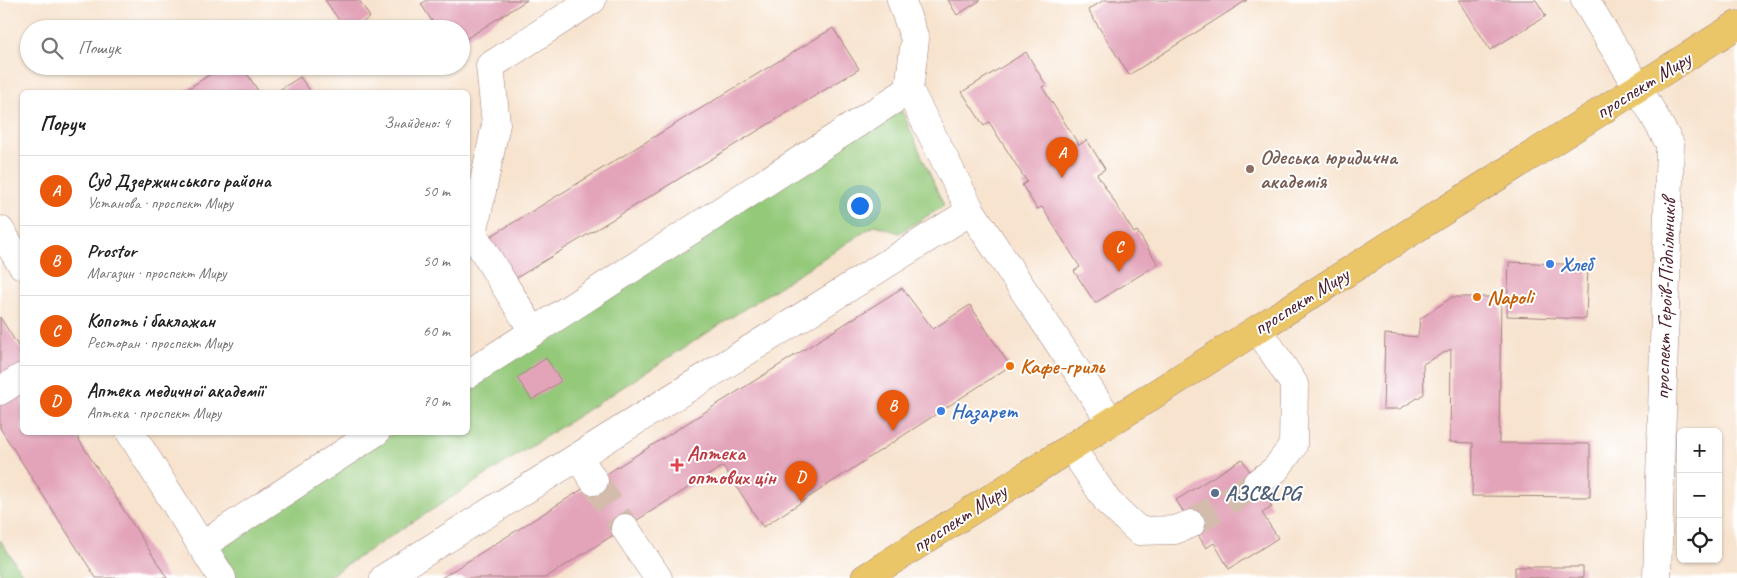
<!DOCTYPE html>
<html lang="uk">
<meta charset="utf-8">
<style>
body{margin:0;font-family:Caveat,sans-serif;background:#f6f6f6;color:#222}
.controls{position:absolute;right:15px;bottom:15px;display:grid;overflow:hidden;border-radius:8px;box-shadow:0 1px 4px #0004}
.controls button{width:45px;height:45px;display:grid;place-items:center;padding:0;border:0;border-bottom:1px solid #e0e0e0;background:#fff;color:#222;font:25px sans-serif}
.you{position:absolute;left:859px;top:205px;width:18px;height:18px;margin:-12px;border:4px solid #fff;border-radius:50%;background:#1a73e8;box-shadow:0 0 0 8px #1a73e833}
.badge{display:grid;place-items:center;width:32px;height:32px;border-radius:50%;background:#ea580c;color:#fff;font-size:16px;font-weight:700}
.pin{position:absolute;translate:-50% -41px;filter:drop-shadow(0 1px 2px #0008)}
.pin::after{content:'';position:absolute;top:26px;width:18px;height:15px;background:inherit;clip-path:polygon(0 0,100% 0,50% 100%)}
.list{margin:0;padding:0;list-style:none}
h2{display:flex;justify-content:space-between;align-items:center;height:65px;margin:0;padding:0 20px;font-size:21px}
h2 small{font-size:16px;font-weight:400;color:#767676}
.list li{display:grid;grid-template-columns:32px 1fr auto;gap:15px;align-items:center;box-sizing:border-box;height:70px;padding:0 20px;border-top:1px solid #e0e0e0}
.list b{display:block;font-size:19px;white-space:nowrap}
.list p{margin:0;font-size:16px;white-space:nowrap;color:#767676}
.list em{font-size:16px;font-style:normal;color:#767676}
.icon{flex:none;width:28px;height:28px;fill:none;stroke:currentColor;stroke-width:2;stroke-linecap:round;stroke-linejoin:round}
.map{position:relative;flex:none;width:1737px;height:578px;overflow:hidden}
.search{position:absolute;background:#fff;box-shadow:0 1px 4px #0004;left:20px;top:20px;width:450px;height:55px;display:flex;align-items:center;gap:12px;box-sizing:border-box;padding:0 18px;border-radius:28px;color:#767676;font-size:19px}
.panel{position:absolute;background:#fff;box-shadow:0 1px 4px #0004;left:20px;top:90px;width:450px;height:345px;border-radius:8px}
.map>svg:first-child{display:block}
.green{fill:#94c97a;stroke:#6f7452}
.building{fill:#e3a4ba}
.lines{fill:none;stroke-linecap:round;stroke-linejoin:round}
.minor-tunnel{stroke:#d4bcad;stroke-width:28;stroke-dasharray:28 14;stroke-linecap:butt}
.minor-casing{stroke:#a0817c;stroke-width:29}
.major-casing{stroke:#a0817c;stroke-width:29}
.minor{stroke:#fff;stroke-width:28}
.major{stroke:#ebc669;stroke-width:28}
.education-dot{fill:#8d6e63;stroke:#fff;stroke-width:2}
.shop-dot{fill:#3f7fe0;stroke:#fff;stroke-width:2}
.food-dot{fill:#e8710a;stroke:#fff;stroke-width:2}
.health-dot{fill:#e0444e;stroke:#fff;stroke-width:2}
.service-dot{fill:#5c6f8a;stroke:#fff;stroke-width:2}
.labels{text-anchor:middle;stroke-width:4;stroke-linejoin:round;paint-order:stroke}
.street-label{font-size:21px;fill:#4a1f2b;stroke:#fff}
.education-label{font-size:21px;font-weight:bold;fill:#785e54;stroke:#fff;text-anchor:start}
.shop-label{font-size:21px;font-weight:bold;fill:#366cbe;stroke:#fff;text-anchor:start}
.food-label{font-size:21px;font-weight:bold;fill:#c56008;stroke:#fff;text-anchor:start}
.health-label{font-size:21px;font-weight:bold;fill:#be3a42;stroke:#fff;text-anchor:start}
.service-label{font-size:21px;font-weight:bold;fill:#4e5e75;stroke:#fff;text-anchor:start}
</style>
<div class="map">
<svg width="1737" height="578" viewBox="0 0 1737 578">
<rect width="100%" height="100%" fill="#fff"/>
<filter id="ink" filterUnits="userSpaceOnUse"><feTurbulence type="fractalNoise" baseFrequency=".02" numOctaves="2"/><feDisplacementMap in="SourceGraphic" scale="10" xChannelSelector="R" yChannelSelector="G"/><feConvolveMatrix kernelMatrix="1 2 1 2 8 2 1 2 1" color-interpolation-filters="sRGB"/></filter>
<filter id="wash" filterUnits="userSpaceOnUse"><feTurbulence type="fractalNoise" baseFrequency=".0096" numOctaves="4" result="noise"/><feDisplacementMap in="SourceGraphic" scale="20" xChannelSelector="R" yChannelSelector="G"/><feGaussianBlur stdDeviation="1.12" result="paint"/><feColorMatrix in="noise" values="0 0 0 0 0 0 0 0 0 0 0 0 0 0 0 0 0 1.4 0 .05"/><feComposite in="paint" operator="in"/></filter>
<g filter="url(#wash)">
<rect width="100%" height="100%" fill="#f7e3ce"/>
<!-- green -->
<path class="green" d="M900,107L944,206L899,233L875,225L326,578H238L217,546L394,433L468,432V385Z
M0,540L25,578H0Z"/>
<g id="blocks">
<!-- building -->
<path class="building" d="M325,0H359L370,17L353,29H345Z
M427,0H527L461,42V29H437L421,4Z
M948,0H981L957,15Z
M1104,0H1247L1129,75L1088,10Z
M1459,0H1536L1546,16L1490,50Z
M833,28L859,69L513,280L488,238Z
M1026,52L1046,85L1042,87L1079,145L1087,140L1105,169L1097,174L1134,233L1137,231L1158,264L1095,303L1074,271L1080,267L1042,207L1037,209L1022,185L1027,182L989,122L984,126L962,92Z
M223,66H242L259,92H183Z
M300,77L311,92H276Z
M1509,262L1588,265L1586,319L1507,316Z
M902,288L933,329L970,305L1010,366L763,527L723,466L545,578H441Z
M1452,297H1501L1499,443L1590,444V497L1472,496L1473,443L1450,442L1451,349L1423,364L1424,394L1400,409H1383L1385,334L1418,337L1420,319Z
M0,317L22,352V432H74L167,578H96L0,428Z
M546,358L561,381L532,400L517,378Z
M1242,459L1272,507L1262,513L1278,538L1229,569L1214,543L1206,548L1176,500Z
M1515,567H1583V578H1515Z"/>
</g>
</g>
<g filter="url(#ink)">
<use href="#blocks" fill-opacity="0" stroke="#a0817c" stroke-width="1"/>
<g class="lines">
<!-- minor-tunnel -->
<path class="minor-tunnel" d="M594,481L625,528
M1191,524L1257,483"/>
<!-- minor casing -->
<g class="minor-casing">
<path id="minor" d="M901,0L915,39L909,90L971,211L1111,422
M1585,0L1638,87L1670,144L1657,578
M0,230L22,265
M533,331L473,234L496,124L490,66L592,0
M468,374L909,90
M0,391L22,377
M130,432L222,578
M1071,447L1108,502L1139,531L1175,530L1191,524
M578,457L594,481
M1257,483L1275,470L1293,446L1294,384L1258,329
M625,528L658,578
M201,546L376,432
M384,578L971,211"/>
</g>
<!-- major casing -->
<g class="major-casing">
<path id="major" d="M865,578L1737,25"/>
</g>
<!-- minor -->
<use href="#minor" class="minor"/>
<!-- major -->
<use href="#major" class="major"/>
</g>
</g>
<!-- markers -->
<circle class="education-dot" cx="1250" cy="169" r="5"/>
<g class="shop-dot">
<circle cx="1550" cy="264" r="5"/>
<circle cx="941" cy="411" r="5"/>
</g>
<g class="food-dot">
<circle cx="1477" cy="297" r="5"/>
<circle cx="1010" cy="366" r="5"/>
</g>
<path class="health-dot" d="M674.5 457.5h5v5h5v5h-5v5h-5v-5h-5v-5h5z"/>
<circle class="service-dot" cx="1215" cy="493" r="5"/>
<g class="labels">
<!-- street labels -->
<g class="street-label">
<text transform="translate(1643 85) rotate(-32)" y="7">проспект Миру</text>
<text transform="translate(1665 299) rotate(-88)" y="7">проспект Героїв-Підпільників</text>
<text transform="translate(1301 301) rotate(-32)" y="7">проспект Миру</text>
<text transform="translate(959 518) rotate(-33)" y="7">проспект Миру</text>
</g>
<!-- education labels -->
<g class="education-label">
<text x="1260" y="164">Одеська юридична<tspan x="1260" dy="24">академія</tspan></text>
</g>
<!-- shop labels -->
<g class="shop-label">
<text x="1560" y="271">Хлеб</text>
<text x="951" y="418">Назарет</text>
</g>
<!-- food labels -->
<g class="food-label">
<text x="1487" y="304">Napoli</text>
<text x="1020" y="373">Кафе-гриль</text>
</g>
<!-- health labels -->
<g class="health-label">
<text x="687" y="460">Аптека<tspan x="687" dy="24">оптових цін</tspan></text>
</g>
<!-- service labels -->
<g class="service-label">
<text x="1225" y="500">АЗС&amp;LPG</text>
</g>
</g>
</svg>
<div class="controls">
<button>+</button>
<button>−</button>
<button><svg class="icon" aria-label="locate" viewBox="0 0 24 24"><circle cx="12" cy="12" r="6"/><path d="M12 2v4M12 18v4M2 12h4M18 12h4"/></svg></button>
</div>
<div class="you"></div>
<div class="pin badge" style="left:1062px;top:178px">A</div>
<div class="pin badge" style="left:893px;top:431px">B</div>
<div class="pin badge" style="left:1119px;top:272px">C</div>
<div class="pin badge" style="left:801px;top:502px">D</div>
<div class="search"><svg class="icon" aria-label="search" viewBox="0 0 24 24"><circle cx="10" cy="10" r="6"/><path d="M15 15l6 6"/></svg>Пошук</div>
<section class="panel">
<h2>Поруч<small>Знайдено: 4</small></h2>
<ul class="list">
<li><span class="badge">A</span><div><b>Суд Дзержинського района</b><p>Установа · проспект Миру</p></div><em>50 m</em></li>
<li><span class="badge">B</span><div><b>Prostor</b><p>Магазин · проспект Миру</p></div><em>50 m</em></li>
<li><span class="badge">C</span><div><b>Копоть і баклажан</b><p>Ресторан · проспект Миру</p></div><em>60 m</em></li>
<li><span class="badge">D</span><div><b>Аптека медичної академії</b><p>Аптека · проспект Миру</p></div><em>70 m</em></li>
</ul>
</section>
</div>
